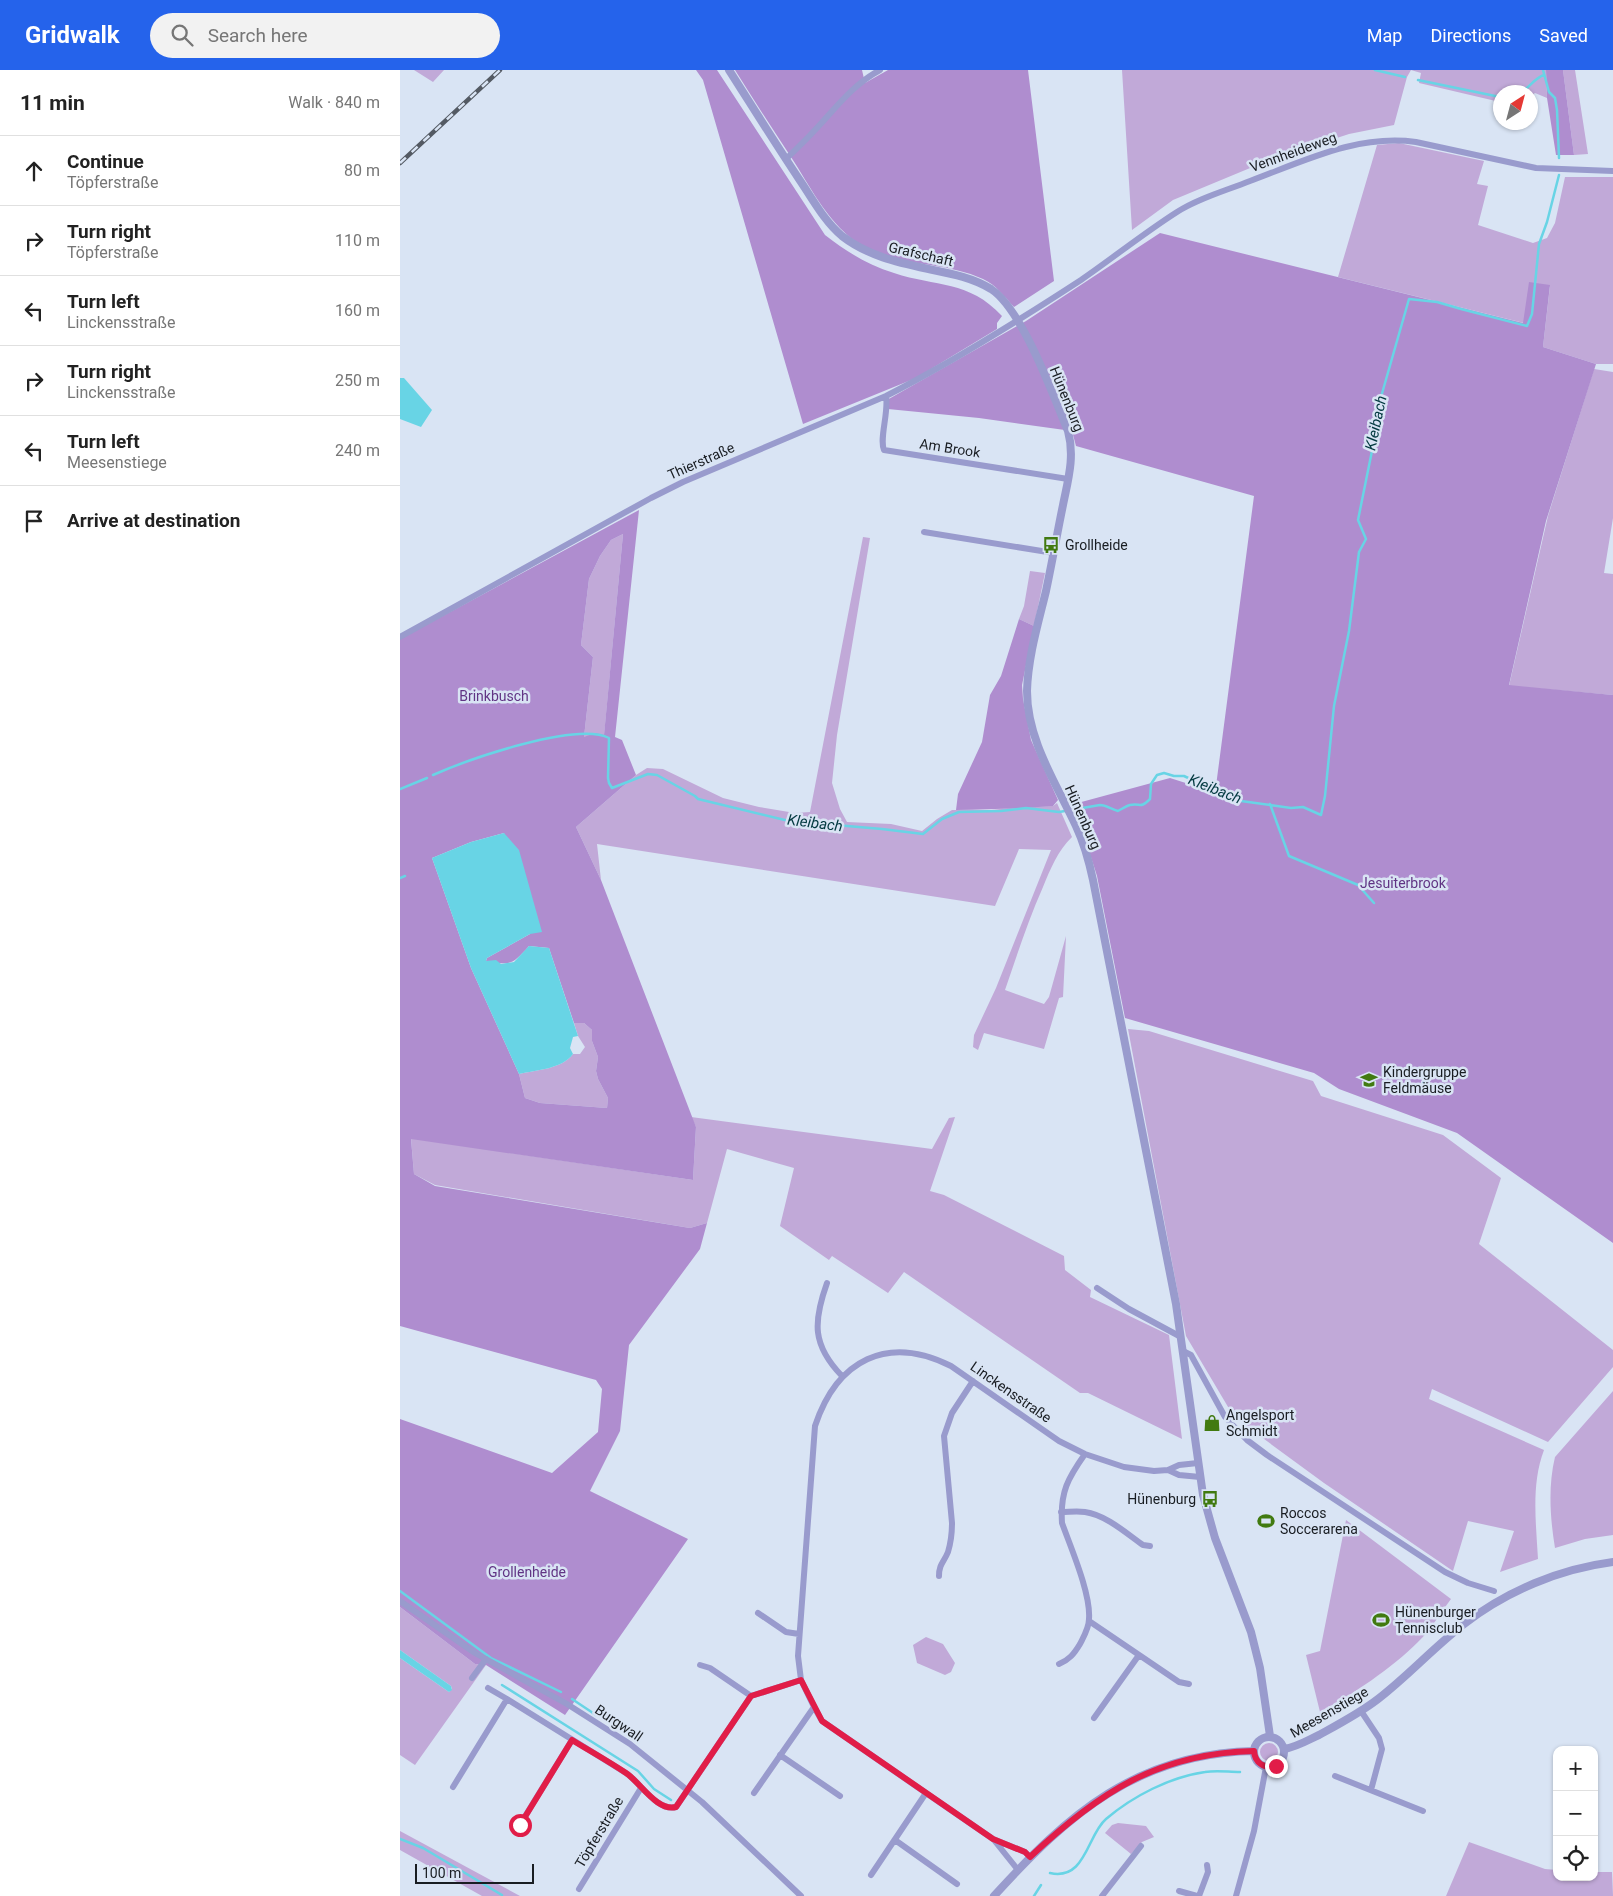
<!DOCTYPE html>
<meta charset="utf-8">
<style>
body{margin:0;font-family:Roboto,sans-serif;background:#f2f2f2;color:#222}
.controls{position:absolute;right:15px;bottom:15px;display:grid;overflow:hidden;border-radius:10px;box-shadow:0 1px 4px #0004}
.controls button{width:45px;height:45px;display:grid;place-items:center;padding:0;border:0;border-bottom:1px solid #e0e0e0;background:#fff;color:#222;font:25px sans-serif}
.compass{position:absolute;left:1093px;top:15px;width:45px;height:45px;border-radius:50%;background:#fff;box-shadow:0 1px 4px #0004;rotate:36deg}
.scale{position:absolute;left:15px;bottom:12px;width:119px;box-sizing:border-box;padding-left:5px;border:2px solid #191d22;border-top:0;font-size:14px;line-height:18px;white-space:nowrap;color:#191d22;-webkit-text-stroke:4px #d9e4f4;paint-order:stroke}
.stop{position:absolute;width:15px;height:15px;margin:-11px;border:4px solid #e11d48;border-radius:50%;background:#fff}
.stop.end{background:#e11d48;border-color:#fff;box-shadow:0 1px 5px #0008}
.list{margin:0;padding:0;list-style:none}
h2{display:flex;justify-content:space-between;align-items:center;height:65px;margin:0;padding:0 20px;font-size:21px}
h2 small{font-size:16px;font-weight:400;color:#767676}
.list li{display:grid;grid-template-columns:32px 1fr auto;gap:15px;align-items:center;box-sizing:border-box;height:70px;padding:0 20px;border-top:1px solid #e0e0e0}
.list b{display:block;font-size:19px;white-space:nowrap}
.list p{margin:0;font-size:16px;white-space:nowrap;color:#767676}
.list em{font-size:16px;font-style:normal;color:#767676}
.icon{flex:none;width:28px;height:28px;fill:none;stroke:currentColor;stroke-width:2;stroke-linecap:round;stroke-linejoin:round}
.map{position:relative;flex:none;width:1213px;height:1826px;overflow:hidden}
header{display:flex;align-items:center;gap:30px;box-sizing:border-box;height:70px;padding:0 25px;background:#2563eb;color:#fff}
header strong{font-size:24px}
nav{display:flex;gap:28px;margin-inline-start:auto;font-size:18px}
.search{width:350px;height:45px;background:#f2f2f2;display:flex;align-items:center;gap:12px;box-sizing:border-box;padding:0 18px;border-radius:28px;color:#767676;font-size:19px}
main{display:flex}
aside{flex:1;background:#fff}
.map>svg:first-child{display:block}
.green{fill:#c1a9d8}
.forest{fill:#af8dcf;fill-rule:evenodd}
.water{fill:#68d4e5}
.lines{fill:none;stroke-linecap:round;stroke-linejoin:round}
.stream{stroke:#68d4e5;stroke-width:2.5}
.minor{stroke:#999bcd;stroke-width:6}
.tertiary{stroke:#999bcd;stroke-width:8}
.rail-casing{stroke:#545a63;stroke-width:4.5}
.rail{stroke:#d9e4f4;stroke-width:2.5;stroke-dasharray:8;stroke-linecap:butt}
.route{stroke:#e11d48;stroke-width:6}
.labels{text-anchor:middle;stroke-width:5;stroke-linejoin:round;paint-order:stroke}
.street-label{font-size:14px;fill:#191d22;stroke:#d9e4f4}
.poi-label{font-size:14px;fill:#191d22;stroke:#d9e4f4;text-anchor:start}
.park-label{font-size:14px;fill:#613484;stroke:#d9e4f4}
.water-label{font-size:15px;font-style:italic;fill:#033940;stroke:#d9e4f4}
</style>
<header>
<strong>Gridwalk</strong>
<div class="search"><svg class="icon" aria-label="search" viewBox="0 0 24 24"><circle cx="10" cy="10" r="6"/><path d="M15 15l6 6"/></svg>Search here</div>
<nav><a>Map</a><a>Directions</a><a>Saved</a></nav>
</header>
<main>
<aside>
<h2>11 min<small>Walk · 840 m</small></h2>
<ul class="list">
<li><svg class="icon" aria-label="ahead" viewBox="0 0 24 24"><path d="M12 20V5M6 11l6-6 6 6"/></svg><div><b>Continue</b><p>Töpferstraße</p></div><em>80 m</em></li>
<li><svg class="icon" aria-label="right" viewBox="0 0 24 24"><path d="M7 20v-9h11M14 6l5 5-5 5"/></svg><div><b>Turn right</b><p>Töpferstraße</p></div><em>110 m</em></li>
<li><svg class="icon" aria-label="left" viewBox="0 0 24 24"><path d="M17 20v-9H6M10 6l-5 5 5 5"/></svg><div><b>Turn left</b><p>Linckensstraße</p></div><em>160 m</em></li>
<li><svg class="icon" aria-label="right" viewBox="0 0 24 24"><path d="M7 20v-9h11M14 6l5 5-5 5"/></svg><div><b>Turn right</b><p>Linckensstraße</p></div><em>250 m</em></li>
<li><svg class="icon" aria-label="left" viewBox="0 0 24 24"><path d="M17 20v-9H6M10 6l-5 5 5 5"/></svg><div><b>Turn left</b><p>Meesenstiege</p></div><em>240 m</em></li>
<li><svg class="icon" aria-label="arrive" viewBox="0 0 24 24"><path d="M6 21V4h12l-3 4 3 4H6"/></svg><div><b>Arrive at destination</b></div></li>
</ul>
</aside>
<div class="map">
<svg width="1213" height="1826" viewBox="0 0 1213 1826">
<rect width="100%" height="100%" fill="#d9e4f4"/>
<!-- green -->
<path class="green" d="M14,0H44L33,12Z
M722,0H1146L1147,28L1135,23L1131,26L1130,22H1100V32L1019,13L1021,3L1011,0L1007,7L994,55L949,64L867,91L773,130L732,160Z
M1163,0H1175L1188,84L1174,85Z
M999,73L1084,91L1077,114L1088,116L1078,155L1133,173L1147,168L1155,153L1165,107H1213V294H1196L1143,277L1150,216L1124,253L938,207L977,75Z
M1194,299L1213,302V448L1204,503L1213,504V625L1109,616L1148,446Z
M223,464L204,666L184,667L193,587L181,575L189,509L200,486L211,470Z
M463,467L470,468L437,665L432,713L440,739L447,752L491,754L522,761L537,749L552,740H591L619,737L653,736L657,733L672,767C658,780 650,800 643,817C628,851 617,885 605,920L644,934L649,927L666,866L663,927L659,928L644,979L584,963L578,980L573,977L574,965L596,918L651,780L619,779L595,836L197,774L201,810L176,757L236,705L247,698L263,699L323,728L359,737L395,743L410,742Z
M630,501L645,503L634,556L619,549L624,536Z
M174,953H184L192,960V971L198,987L196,1001L198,1009L208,1028L207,1038L140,1033L125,1028L119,1004C137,1000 162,999 173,984H180L185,977L178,966Z
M728,959L749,961L913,1011L921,1026L1043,1065L1101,1108L1079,1174L1213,1280V1297L1148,1372L1032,1319L1029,1329L1144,1380C1131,1414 1136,1453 1138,1489L1100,1502L1114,1461L1068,1451L1053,1501L924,1413L834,1347L786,1266Z
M291,1047L532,1079L549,1048L555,1047L530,1121L544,1125L664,1186L665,1200L691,1220L690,1227L769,1265L782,1369L688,1323H680L504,1202L488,1223L432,1186L429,1190L380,1156L394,1098L327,1079L307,1153L290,1158L35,1115L14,1104L11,1068L293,1110L296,1057Z
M1213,1321V1465L1185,1469L1155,1478C1150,1448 1148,1416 1155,1387Z
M946,1450L1051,1529C1040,1543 1031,1560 1018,1572C991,1599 953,1624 920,1642L906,1585L920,1581Z
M0,1537L75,1594L86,1595L15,1695L0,1685V1588L49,1622L52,1619L51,1616L0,1580Z
M526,1567L543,1574L555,1593L551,1602L545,1605L517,1593L513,1575Z
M860 1682a9 9 0 1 1 18 0a9 9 0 1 1-18 0Z
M718,1753L746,1756L754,1767L742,1772L731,1784L705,1763L712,1755Z
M0,1762V1761L120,1826H82L0,1780Z
M1069,1772L1145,1799L1157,1800V1807H1194V1802H1212L1213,1826H1046Z"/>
<!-- forest -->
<path class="forest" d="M296,0H317L425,165C447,182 468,195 494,203C536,217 569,210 602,246L597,253V259L516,308L403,354L303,10Z
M335,0H462L465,13L488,0H628L654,211L614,237C604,226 596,215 583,209C542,190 493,198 455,171C426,150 410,116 391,87C372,58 353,29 335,0Z
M1146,0H1163L1174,85H1156L1147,28Z
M760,163L1123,253L1129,212L1150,215L1143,277L1196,294L1146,451L1109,615L1213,625V1173L1057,1063L939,1019L914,1003L725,948L697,806L674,734L770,708L792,715L816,716L854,426L676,376L672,361L579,348L488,339L487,330L626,251Z
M239,440L215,667L222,670L236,705L176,757L201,810L296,1057L293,1110L11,1069L14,1104L35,1116L290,1158L307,1153L300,1179L229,1275L220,1361L190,1421L288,1469L165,1645L86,1595L75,1594L0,1537V1349L152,1403L198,1362L202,1319L196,1310L0,1256V569ZM223,464L204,665L195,663L184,667L193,587L181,575L189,509L200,486L211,470ZM104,763L130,864L87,888L86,891C111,896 113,894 129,876L149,878L174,953H184L192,960V971L198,987L196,1001L198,1009L208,1028L207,1038L140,1033L125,1028L119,1004L71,898L32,788L71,772Z
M619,549L634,556L622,615L623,629L631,670L658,730L653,736C621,738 589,740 556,740L558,724L582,672L590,625L601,606Z"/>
<!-- water -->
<path class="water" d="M0,308H4L32,340L21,357L0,349Z
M104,763L119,780L142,862L130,864L87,888L86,891L96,890L101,894L114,892L129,876L149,878L178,966L173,967L170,978L173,984C162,999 137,1000 119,1004L71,898L32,788L71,772Z
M0,1580L51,1616L52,1620L49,1622L0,1588Z"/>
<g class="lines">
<!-- stream -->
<path class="stream" d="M975,0L1005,7
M1143,0L1149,22L1155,28L1157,40L1159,88
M1018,10L1100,27
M1121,22C1130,18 1134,8 1144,5
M33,705C67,690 176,651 209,668L208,708L209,713L212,718L248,704L257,705L295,726L298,729L389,751L482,759L523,764L542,749L559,742L601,741L626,738L659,742L700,735C706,735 711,739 718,741C722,739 726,736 730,735C741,733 740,739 750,729L751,714L757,705L764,703L774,706H784L820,723L831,724L841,731L891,738L903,737L921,745L925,726L934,636L949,561L959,482L966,469L958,450L974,371L979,334L1009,229L1037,232L1061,239L1127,256L1132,244L1139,174L1147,152L1159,105
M0,719L27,708
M870,734L889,786L958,815L974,833
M0,808L5,806
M1020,1017L1033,1003
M0,1521L91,1588L161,1622
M102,1615L238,1701L254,1719L271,1730
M172,1629L196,1645
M0,1769L23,1778L102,1825
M650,1803C686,1811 687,1765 706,1749C733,1726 770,1707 805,1702C817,1700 828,1702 840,1702
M634,1826L641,1815"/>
<!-- minor -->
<path class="minor" d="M386,89C395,80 405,71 414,61C435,39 452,15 480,0
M486,326C489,342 479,369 484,380L668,409
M524,462L654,483
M0,567L251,428L283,412L486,326C553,292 618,251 681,210C713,188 744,163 777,142C799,128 825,121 850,111C904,91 957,64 1016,72L1136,98L1213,101
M427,1213C413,1252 412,1275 442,1306
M697,1218L729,1239L781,1267
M783,1281L791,1285L825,1347L847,1370L867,1385L1045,1502L1068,1513L1094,1521
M768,1400L779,1405L800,1407
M661,1442C669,1442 677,1441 685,1442C706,1445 726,1463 743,1475L750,1476
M539,1506C539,1494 544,1492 548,1482C551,1472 552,1463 552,1453L544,1366L552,1343L573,1311
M0,1531L75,1583L167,1634L230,1674L302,1732L401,1826
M358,1543L386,1562L399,1564
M689,1551L779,1612L789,1614
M659,1594C669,1590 674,1584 680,1574C684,1566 689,1558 689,1549C691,1524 671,1478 662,1453C660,1422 668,1408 685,1384
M300,1595L310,1598L351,1626
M72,1608L86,1589
M88,1618L107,1629
M961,1641L979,1668L982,1679L971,1720
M694,1648L739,1585
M380,1685L440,1726
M935,1706L1023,1741
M53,1717L107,1629L226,1703C240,1712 257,1742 276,1737L351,1626L401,1610
M354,1723L414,1637
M116,1761L172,1670
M495,1770L557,1814
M594,1770L618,1800
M630,1787L625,1782L593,1769L526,1723L422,1651L414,1637L401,1610L398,1586L415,1356C437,1290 487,1264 551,1296L659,1371L685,1384L724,1397L754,1401L768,1400L779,1395L798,1393
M471,1805L526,1723
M179,1819L241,1718
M779,1821L797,1826
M702,1826L741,1776
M799,1826L808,1802L807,1795
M836,1826L854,1761L866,1697"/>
<!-- tertiary -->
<path class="tertiary" d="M329,0C352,36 375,73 399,109C412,128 424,151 442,166C469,187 501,193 533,200C553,204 573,208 591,219C622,239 653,325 668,361C675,387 668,410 663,435C657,464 652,493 646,521C638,554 628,587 627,621C627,670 656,713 676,756C684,773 689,791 693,810L776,1234L803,1425L815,1468L851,1562L860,1598L870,1666
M854 1682a15 15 0 1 1 30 0a15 15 0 1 1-30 0Z
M884,1679C897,1677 908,1670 919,1665C939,1654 960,1643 978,1629C1008,1606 1034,1577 1064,1554C1107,1521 1159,1499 1213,1492
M594,1826C668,1744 738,1683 854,1681"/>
<!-- rail casing -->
<g class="rail-casing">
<path id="rail" d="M0,93L100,0"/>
</g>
<!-- rail -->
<use href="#rail" class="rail"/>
</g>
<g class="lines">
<!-- route -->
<path class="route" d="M120,1755L172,1670C190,1681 208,1691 226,1703C240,1712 257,1742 276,1737L351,1626L401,1610L422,1651L593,1769L625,1782L630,1787C698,1723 758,1683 854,1681C855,1693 864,1699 876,1696"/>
</g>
<!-- icons -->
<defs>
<g id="bus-bare" transform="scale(1.35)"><path d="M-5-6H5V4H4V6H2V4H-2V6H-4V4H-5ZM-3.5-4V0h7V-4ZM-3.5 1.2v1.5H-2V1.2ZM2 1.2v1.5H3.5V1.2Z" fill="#417a10" stroke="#d9e4f4" stroke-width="2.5" paint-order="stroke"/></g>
<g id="school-bare" transform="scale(1.35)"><path d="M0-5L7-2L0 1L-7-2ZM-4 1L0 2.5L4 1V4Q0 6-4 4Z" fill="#417a10" stroke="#d9e4f4" stroke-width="2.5" paint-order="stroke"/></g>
<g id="shop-bare" transform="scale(1.35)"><path d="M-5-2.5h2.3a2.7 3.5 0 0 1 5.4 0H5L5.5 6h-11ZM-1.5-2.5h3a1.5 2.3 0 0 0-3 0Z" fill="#417a10" stroke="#d9e4f4" stroke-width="2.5" paint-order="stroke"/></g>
<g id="stadium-bare" transform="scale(1.35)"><path d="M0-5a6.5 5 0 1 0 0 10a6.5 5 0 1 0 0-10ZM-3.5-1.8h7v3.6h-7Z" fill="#417a10" stroke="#d9e4f4" stroke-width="2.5" paint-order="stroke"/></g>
</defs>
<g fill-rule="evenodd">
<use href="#bus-bare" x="651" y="475"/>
<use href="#school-bare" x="969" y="1010"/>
<use href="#shop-bare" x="812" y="1353"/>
<use href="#bus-bare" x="810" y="1429"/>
<use href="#stadium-bare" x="866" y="1451"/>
<use href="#stadium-bare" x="981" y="1550"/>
</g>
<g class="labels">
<!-- street labels -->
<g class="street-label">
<text transform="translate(893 82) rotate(-20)" y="5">Vennheideweg</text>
<text transform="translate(521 184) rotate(13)" y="5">Grafschaft</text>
<text transform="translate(667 329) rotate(68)" y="5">Hünenburg</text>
<text transform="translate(550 378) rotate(9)" y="5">Am Brook</text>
<text transform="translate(301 391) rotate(-24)" y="5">Thierstraße</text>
<text transform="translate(683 747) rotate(66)" y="5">Hünenburg</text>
<text transform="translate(611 1322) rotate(35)" y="5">Linckensstraße</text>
<text transform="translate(929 1642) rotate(-30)" y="5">Meesenstiege</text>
<text transform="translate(219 1653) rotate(34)" y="5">Burgwall</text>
<text transform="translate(199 1762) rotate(-59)" y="5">Töpferstraße</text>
</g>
<!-- poi labels -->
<g class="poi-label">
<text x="665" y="480">Grollheide</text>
<text x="983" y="1007">Kindergruppe<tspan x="983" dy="16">Feldmäuse</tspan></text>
<text x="826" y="1350">Angelsport<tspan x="826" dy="16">Schmidt</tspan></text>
<text x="796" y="1434" text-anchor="end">Hünenburg</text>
<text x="880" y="1448">Roccos<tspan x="880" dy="16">Soccerarena</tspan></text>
<text x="995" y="1547">Hünenburger<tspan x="995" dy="16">Tennisclub</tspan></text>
</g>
<!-- park labels -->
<g class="park-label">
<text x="94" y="631">Brinkbusch</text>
<text x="1003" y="818">Jesuiterbrook</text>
<text x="127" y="1507">Grollenheide</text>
</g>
<!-- water labels -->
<g class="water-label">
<text transform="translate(976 353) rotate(-78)" y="5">Kleibach</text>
<text transform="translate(815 719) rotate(22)" y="5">Kleibach</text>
<text transform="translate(415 753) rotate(7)" y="5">Kleibach</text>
</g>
</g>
</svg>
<div class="controls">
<button>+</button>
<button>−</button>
<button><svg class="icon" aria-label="locate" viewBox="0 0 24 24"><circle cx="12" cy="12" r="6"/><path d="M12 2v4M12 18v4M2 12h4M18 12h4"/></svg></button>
</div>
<svg class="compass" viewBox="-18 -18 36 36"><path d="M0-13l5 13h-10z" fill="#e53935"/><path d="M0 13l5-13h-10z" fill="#767676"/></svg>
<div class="scale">100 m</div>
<div class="stop" style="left:120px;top:1755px"></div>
<div class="stop end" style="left:876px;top:1696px"></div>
</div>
</main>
